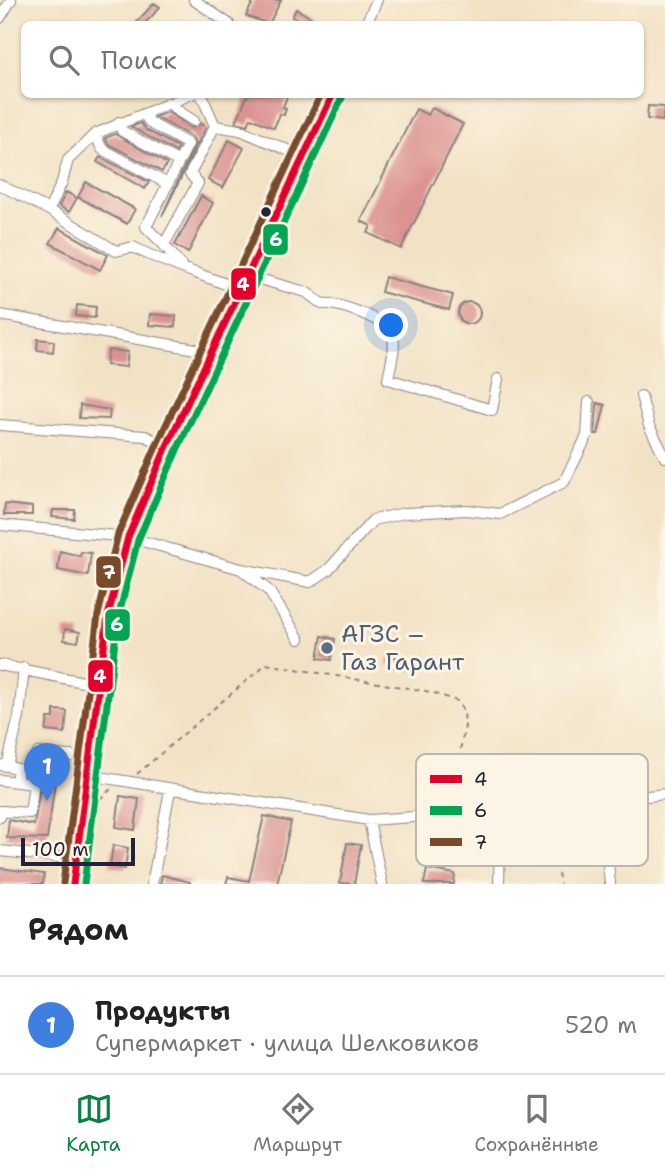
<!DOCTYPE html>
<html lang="ru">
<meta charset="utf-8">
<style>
body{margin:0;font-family:"Shantell Sans",sans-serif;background:#f6f6f6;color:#222}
.scale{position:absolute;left:21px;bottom:18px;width:114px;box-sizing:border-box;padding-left:7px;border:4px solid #22223b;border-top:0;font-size:19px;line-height:24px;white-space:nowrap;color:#22223b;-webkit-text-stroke:5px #fcf5e5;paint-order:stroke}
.you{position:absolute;left:392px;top:326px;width:24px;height:24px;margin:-18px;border:5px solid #fff;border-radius:50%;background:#1a73e8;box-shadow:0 0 0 10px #1a73e833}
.badge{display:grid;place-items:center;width:46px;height:46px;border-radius:50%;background:#0b8043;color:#fff;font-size:23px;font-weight:700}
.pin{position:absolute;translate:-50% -58px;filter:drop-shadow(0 2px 4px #0008)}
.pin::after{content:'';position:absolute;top:37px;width:24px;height:21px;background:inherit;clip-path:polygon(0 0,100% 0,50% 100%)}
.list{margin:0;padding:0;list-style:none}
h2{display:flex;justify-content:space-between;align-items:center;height:91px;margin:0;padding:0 28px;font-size:30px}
h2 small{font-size:23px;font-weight:400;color:#767676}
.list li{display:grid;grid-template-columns:46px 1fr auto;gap:21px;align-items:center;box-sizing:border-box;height:98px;padding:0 28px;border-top:2px solid #e0e0e0}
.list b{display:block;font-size:26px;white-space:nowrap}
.list p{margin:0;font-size:23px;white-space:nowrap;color:#767676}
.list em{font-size:23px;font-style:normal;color:#767676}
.icon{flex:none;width:38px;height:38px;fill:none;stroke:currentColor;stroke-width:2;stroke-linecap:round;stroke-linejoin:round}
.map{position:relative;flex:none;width:665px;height:884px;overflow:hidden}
.search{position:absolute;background:#fff;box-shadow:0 2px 5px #0004;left:21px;right:21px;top:21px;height:77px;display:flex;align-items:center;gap:18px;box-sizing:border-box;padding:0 24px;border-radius:10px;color:#767676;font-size:26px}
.sheet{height:189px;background:#fff}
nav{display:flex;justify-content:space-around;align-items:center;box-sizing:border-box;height:98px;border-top:2px solid #e0e0e0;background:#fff;font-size:19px;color:#767676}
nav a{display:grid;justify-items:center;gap:4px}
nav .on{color:#0b8043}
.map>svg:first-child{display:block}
.building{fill:#db9392}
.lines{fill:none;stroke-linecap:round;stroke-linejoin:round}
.minor-casing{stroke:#8a8280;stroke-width:12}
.path{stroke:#8a8280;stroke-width:2;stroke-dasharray:5 5;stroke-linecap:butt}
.minor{stroke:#fff;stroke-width:10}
.bus-1-casing{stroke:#fcf5e5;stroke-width:12}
.bus-2-casing{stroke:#fcf5e5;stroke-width:12}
.bus-3-casing{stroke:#fcf5e5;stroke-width:12}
.bus-1{stroke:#e4002b;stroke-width:7}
.bus-2{stroke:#00a651;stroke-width:7}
.bus-3{stroke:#7a4b2a;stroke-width:7}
.bus-dot{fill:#22223b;stroke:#fcf5e5;stroke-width:2.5}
.service-dot{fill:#5c6f8a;stroke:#fcf5e5;stroke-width:2.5}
.labels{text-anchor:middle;stroke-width:6;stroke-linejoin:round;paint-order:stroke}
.service-label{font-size:24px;fill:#4e5e75;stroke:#fcf5e5;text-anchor:start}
.key{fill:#fcf5e5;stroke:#bbb6b2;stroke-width:2}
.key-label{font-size:19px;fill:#22223b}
.line-badge{stroke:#fcf5e5;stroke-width:2.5}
.badge-label{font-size:19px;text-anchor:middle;font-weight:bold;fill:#fff}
</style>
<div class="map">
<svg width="665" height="884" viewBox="0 0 665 884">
<rect width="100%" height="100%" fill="#fcf5e5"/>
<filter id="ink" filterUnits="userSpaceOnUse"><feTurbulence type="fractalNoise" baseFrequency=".0143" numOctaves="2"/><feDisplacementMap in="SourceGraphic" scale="14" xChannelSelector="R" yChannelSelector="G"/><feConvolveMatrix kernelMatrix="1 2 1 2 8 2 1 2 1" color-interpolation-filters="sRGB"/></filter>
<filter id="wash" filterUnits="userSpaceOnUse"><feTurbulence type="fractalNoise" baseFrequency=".00686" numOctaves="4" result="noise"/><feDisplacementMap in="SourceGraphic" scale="28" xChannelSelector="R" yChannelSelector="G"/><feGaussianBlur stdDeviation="1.57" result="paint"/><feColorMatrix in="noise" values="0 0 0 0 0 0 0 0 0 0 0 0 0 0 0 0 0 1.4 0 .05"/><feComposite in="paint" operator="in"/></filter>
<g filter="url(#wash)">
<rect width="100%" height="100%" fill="#f2e2c5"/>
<g id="blocks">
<!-- building -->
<path class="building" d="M254,0H281L269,24L246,16Z
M154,3L160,7L152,16L144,24H135Z
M296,9L314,19L311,24L292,17Z
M248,94H288L283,107L286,109L284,115L280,114L274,128L251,118L248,125L236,122Z
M648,106L664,107L663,121L647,119Z
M432,108L463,124L401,249L368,233L371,226L361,221L416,109L428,115Z
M168,112L191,128L201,124L206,127L162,216L195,144L192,137L155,117Z
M141,123L146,130L178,147L176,152L131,127Z
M115,134L167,164L162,172L108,144L105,138Z
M229,140L244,148L223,188L208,180Z
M100,157L149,182L145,189L97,162Z
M86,182L135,209L127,224L78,197Z
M66,192L77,198L69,212L59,206Z
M201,196L213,203L188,253L175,245Z
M59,228L108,255L100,270L50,243Z
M385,277L453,295L449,310L381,292Z
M458 313a11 11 0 1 1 22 0a11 11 0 1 1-22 0Z
M77,305L96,307L95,318L76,316Z
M150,314L176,316L175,327L149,325Z
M38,339L54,341L53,352L37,350Z
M108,350L128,352L126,367L106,365Z
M597,403L605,405L598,434H595Z
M80,405L110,410L109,419L79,418Z
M5,504L32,507V515H4Z
M53,510H75L74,519L52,517Z
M60,551L80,556L81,552L91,553L88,576L58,570Z
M65,629L80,632L78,642L64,640Z
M322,636L335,639L331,660L318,658Z
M389,656L409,660L407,670L387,665Z
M54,710L67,711L65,733L46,731L48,718H54Z
M44,767L57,769L47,839L7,838L9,820L34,825Z
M120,796L139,799L135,830L116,827Z
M264,816L291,822L277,884H226L228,877L249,881Z
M347,843L361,845L354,884L340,883Z
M113,845L128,848L125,869L110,866Z
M0,868L44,874L43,884H0Z
M427,869L455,874L454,884H424Z
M162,875L190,882V884H160Z"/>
</g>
</g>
<g filter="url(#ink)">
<use href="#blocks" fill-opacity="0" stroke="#8a8280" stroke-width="2"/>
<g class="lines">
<!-- minor casing -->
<g class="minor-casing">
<path id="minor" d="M194,0L229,24
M0,18L11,0
M366,24L377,0
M201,94L215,126L240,130L304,157
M171,103L175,109L194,121
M144,114L150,123L188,144L146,227L164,245
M119,122L122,131L179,162
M95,134L102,149L168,184
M0,185L49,210L116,251L133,247C168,265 204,275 241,290
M49,210L62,182L68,160L95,134L192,94
M181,265L164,245L198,183L190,174L215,126
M248,276L306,292L322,304C337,302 386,319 392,334C397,346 390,366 388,379L492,410L498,379
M0,315L213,352
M641,396L649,426L665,457
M0,425L145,436L167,446
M0,525L128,537L241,569L269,591L299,639
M241,569L310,582L328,570L373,520L405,513L467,510L500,514L564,482L587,436L589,402
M0,665L98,685
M0,765L7,766L19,717L24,668
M7,766L18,769L16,782
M87,775L369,820L532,809L665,794
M0,780L34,784
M602,801L610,884
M492,813L500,838L499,884
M0,817L1,811L30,813L38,753L89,758
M369,820L382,884
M0,851L77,859
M73,884L108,616L128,537L167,446L333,94
M152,884L170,790"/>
</g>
<!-- path -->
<path class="path" d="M137,774L266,664L431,692L457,701L464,712L465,726L455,776L462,806
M92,806L111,789
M541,816L552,839L560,884"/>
<!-- minor -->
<use href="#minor" class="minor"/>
<!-- bus-1 casing -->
<g class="bus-1-casing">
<path id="bus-1" d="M73,884L108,616L128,537L167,446L333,94"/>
</g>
<!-- bus-2 casing -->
<g class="bus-2-casing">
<path id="bus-2" d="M84,884L118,618L138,540L177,450L342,98"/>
</g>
<!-- bus-3 casing -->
<g class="bus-3-casing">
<path id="bus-3" d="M63,883L98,615L118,534L158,442L321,94"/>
</g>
<!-- bus-1 -->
<use href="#bus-1" class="bus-1"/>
<!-- bus-2 -->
<use href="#bus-2" class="bus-2"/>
<!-- bus-3 -->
<use href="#bus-3" class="bus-3"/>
</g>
</g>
<!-- markers -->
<circle class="bus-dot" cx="266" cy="212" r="6"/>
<circle class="service-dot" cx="327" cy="648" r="7"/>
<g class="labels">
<!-- service labels -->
<g class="service-label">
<text x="341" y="642">АГЗС –<tspan x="341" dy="28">Газ Гарант</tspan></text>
</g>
</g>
<!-- legend -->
<rect x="416" y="754" width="232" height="112" rx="10" class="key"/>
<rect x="430" y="775" width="32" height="8" fill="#e4002b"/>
<rect x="430" y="806" width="32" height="9" fill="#00a651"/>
<rect x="430" y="838" width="32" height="8" fill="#7a4b2a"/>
<g class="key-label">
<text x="474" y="786">4</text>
<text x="474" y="817">6</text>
<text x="474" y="849">7</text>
</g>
<g class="line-badge">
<rect x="262" y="223" width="27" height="33" rx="7" fill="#00a651"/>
<rect x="230" y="267" width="27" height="34" rx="7" fill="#e4002b"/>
<rect x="95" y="555" width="27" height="34" rx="7" fill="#7a4b2a"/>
<rect x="104" y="608" width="27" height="34" rx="7" fill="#00a651"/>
<rect x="87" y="659" width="27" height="34" rx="7" fill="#e4002b"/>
</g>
<g class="badge-label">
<text x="276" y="246">6</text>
<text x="243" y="291">4</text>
<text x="109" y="579">7</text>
<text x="117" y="631">6</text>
<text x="100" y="683">4</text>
</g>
</svg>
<div class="scale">100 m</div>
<div class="you"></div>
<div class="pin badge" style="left:47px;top:801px;background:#3f7fe0">1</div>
<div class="search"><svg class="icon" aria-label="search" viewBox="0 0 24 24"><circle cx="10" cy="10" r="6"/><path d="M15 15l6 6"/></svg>Поиск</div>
</div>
<section class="sheet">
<h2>Рядом<small></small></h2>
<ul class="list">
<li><span class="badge" style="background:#3f7fe0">1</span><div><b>Продукты</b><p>Супермаркет · улица Шелковиков</p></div><em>520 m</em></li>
</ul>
</section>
<nav>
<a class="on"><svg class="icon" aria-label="map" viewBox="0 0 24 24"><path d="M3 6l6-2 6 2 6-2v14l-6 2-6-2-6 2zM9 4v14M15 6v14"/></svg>Карта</a>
<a><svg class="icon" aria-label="directions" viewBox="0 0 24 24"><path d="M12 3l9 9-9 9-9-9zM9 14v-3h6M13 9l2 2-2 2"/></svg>Маршрут</a>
<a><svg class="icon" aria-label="saved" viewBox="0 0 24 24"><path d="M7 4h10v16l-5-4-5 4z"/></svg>Сохранённые</a>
</nav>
